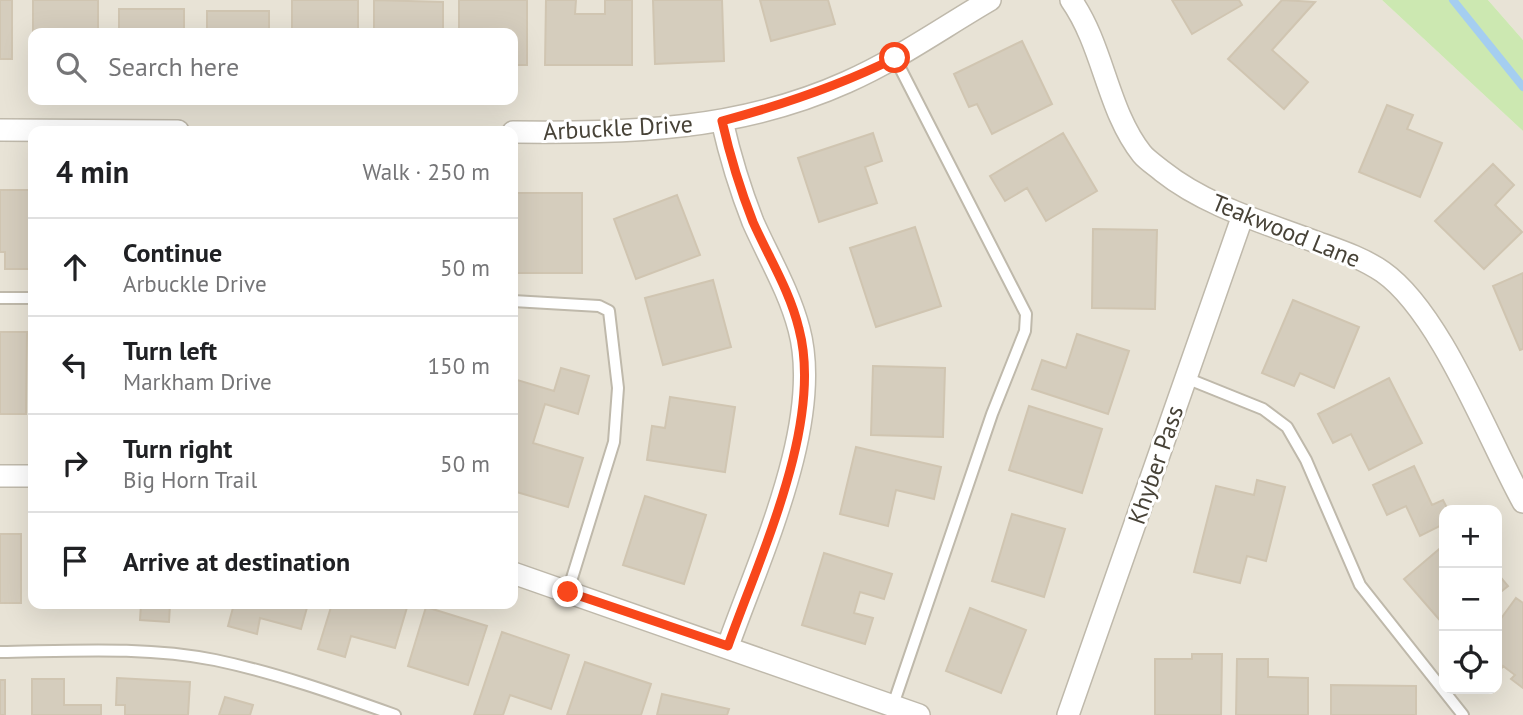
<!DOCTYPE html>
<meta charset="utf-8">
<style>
body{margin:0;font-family:"PT Sans",sans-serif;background:#f2f2f2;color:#202124}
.controls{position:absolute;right:21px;bottom:21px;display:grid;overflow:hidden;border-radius:14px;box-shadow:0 7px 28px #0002}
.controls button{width:63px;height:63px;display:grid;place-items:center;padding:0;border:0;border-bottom:2px solid #e0e0e0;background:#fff;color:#202124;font:35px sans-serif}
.stop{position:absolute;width:21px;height:21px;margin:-16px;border:5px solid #f8471b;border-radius:50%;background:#fff}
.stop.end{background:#f8471b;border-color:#fff;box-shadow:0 2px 7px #0008}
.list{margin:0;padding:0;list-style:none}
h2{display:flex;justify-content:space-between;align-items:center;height:91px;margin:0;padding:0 28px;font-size:30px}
h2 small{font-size:23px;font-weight:400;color:#757577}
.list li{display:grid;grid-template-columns:46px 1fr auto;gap:21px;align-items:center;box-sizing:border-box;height:98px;padding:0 28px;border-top:2px solid #e0e0e0}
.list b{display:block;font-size:26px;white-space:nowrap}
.list p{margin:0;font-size:23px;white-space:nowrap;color:#757577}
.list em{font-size:23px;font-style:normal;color:#757577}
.icon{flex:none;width:38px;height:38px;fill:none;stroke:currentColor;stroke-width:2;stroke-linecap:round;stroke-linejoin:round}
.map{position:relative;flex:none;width:1523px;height:715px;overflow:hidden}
.search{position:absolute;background:#fff;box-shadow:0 7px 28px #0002;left:28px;top:28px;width:490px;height:77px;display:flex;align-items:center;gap:18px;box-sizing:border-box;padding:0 24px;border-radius:14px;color:#757577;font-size:26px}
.panel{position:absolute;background:#fff;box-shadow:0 7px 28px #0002;left:28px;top:126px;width:490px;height:483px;border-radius:14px}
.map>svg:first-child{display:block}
.residential{fill:#e8e3d6;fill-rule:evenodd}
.green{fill:#cce8b1}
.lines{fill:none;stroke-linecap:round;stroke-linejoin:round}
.stream{stroke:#a5cef0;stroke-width:8}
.building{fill:#d5cdbd;stroke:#d0c5b1;stroke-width:2}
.lane-casing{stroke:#bfb9ab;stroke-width:14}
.street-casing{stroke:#bfb9ab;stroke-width:24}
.lane{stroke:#fff;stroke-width:10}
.street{stroke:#fff;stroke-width:21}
.route{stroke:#f8471b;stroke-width:9}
.labels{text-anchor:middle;stroke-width:6;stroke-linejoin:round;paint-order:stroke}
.street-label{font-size:24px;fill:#474237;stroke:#fff}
</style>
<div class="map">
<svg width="1523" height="715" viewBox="0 0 1523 715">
<rect width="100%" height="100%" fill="#f4f1e8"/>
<!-- residential -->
<path class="residential" d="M0,0H1382L1523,131V715H0ZM33,33H513V100H33ZM33,131H513V604H33ZM1444,510H1497V689H1444Z
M1488,0H1523V40Z"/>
<!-- green -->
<path class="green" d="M1382,0H1488L1523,40V131Z"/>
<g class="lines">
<!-- stream -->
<path class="stream" d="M1453,0L1523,87"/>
</g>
<!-- building -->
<path class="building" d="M0,0H12V59H0Z
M33,0H98V33H33V59Z
M292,0H358V33H292Z
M374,0L443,2V33H374Z
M459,0H527V65H513V33H459Z
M546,0H576L575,14H605V0H632V65H545Z
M653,0H722L724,61L655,64Z
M760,0H828L835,24L771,41Z
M1172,0H1239L1242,5L1192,34Z
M1282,0L1315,2L1272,50L1308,82L1284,109L1228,59Z
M119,9H184V33H119Z
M207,11H269V33H207Z
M1022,41L1052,104L992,134L977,104L969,107L954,74Z
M1387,105L1413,115L1407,129L1442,143L1420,197L1359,172Z
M873,133L882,161L865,167L877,203L819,222L798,158Z
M1063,133L1097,191L1046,221L1027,188L1005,201L990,176Z
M1493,164L1514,185L1495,205L1522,232L1484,269L1435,221Z
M0,190H33V269H5V252H0Z
M514,193H582V273H514Z
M677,195L700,255L636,279L614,219Z
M915,227L941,306L876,327L850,248Z
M1093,229L1157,230L1155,309L1092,308Z
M1523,273V349L1520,350L1493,286Z
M713,280L731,347L663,365L645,298Z
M1293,300L1359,327L1334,388L1300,373L1294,386L1262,373Z
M0,332H27L26,414H0Z
M1077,334L1129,351L1108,414L1032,389L1042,360L1066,368Z
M873,366L945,368L943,437L871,435Z
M561,368L589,376L578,414L545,404L533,443L583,458L568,507L513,491L514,379L554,391Z
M1389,378L1422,443L1369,470L1351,434L1333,443L1318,414Z
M670,397L735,407L725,472L647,460L652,426L665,428Z
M1029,406L1102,429L1082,493L1009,470Z
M856,447L941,467L934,499L896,490L888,526L840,514Z
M1414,466L1432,505L1443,500L1448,510H1444V524L1420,536L1406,506L1387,515L1373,485Z
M1257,480L1285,487L1266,561L1247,556L1240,583L1194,572L1216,486L1254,495Z
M645,496L706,515L684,584L623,565Z
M1012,514L1065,529L1044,597L992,581Z
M0,534H21V603H0Z
M1444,545V625L1404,579Z
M824,553L892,574L884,599L860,592L854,613L873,618L865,644L802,625Z
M1497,573L1508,586L1497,595Z
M1516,598L1523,603V688L1511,679L1515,675L1503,666L1497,675V624Z
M141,604H170L169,622L140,620Z
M234,604H308L301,629L260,618L257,634L228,626Z
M332,604H408L395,648L351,636L345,657L318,649Z
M426,607L487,626L468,685L408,666Z
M970,608L1026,630L1001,693L946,671Z
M502,632L569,655L551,709L510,695L503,715H474Z
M1192,654H1222L1221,715H1155V659H1192Z
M1237,659H1268V677L1308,678V715H1236Z
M585,662L651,684L641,715H567Z
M117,678L190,682L188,715H125V705H116Z
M32,679H64V705H101V715H32Z
M0,680H5V715H0Z
M1331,685L1416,686V715H1331Z
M662,694L729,709L727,715H657Z
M225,697L253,705L250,715H219Z"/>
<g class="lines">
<!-- lane casing -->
<g class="lane-casing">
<path id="lane" d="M0,298H33
M513,301L599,306L609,311L618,388L614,442L568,591
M1186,378L1263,409L1287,427L1306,460L1360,585L1463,715
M0,652C71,651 145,646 215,660C277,673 336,694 395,715
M893,705L992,414L1025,331L1026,314L895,58"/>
</g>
<!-- street casing -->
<g class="street-casing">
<path id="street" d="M1071,0C1104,47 1107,110 1142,154C1147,160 1156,166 1162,171C1206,206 1263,222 1316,242C1338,250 1363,258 1383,272C1441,313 1488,439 1523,502
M722,121C730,156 740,189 753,222C769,258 789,291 799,329C824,422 759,558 728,646
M0,130L178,131
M513,132C629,133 738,131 847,82C897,60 942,28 990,0
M0,476H33
M513,573L919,715
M1068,715L1243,215"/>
</g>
<!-- lane -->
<use href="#lane" class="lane"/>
<!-- street -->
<use href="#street" class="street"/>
</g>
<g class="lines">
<!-- route -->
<path class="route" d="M568,592L728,646C759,558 824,423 799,329C790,291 769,258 753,222C740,189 730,156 722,121C782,105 839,86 895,58"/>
</g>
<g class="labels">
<!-- street labels -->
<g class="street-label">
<text transform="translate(618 128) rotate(-3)" y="8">Arbuckle Drive</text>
<text transform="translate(1286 231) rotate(22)" y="8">Teakwood Lane</text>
<text transform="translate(1156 465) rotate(-71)" y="8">Khyber Pass</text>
</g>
</g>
</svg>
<div class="controls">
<button>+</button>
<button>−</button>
<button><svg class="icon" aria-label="locate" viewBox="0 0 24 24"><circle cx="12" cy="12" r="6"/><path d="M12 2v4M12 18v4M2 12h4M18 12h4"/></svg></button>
</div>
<div class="stop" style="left:895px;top:58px"></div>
<div class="stop end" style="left:568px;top:592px"></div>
<div class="search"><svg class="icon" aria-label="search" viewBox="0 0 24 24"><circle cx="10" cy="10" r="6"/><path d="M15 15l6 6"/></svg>Search here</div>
<section class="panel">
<h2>4 min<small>Walk · 250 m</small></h2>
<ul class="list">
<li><svg class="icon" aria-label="ahead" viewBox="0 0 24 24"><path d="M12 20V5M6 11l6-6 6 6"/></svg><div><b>Continue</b><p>Arbuckle Drive</p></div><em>50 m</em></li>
<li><svg class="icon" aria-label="left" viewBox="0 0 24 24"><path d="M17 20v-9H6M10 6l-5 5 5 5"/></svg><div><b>Turn left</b><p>Markham Drive</p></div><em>150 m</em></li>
<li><svg class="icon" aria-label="right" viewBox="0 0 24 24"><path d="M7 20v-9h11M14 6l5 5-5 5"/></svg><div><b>Turn right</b><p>Big Horn Trail</p></div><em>50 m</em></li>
<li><svg class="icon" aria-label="arrive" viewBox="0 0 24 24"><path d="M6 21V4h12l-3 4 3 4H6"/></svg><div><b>Arrive at destination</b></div></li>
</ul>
</section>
</div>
